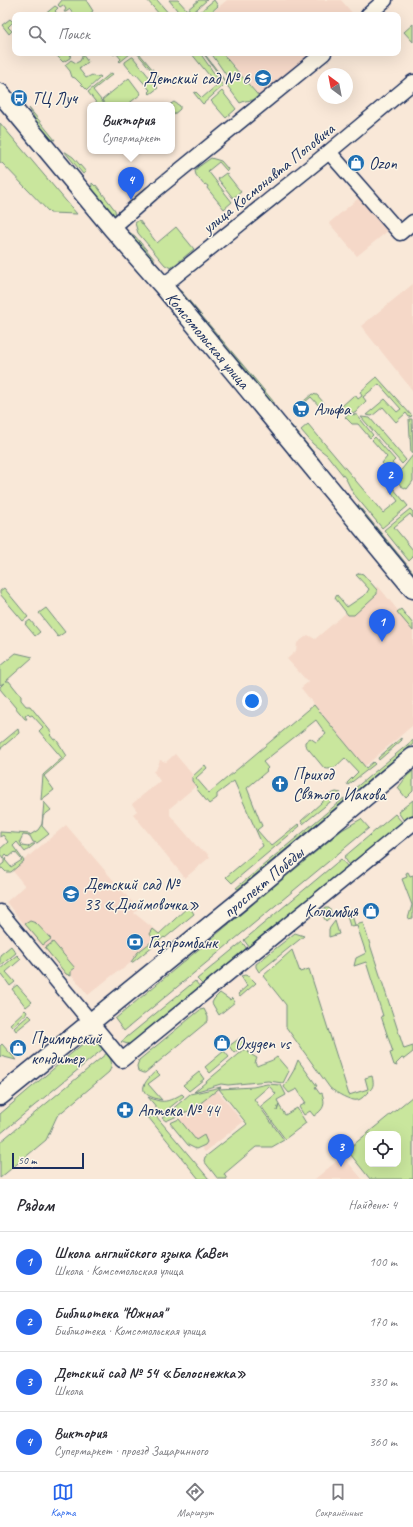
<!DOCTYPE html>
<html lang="ru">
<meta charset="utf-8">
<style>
body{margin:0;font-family:Caveat,sans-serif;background:#f7f7f7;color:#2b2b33}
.controls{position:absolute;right:12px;bottom:12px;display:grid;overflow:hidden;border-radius:8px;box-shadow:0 4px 16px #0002}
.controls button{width:36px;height:36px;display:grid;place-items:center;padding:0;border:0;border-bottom:1px solid #e1e1e2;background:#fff;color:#2b2b33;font:20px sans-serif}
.compass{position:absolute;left:317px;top:68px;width:36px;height:36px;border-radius:50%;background:#fff;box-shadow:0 4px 16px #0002;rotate:328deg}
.scale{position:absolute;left:12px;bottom:10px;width:72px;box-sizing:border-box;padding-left:4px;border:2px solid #1b2f5e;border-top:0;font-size:11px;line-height:14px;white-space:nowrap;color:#1b2f5e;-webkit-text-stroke:3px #fcf5e5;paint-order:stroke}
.you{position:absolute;left:252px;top:701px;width:14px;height:14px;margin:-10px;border:3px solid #fff;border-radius:50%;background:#1a73e8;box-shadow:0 0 0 6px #1a73e833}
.badge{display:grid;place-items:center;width:26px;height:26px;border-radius:50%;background:#2563eb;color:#fff;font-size:13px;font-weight:700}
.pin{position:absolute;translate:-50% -33px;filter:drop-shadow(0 1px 2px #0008)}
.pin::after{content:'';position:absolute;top:21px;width:14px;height:12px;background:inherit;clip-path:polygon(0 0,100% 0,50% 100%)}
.popup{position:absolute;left:87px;top:102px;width:88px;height:52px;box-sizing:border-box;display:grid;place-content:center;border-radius:8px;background:#fff;filter:drop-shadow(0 1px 3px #0005);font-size:13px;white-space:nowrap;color:#7c7c81}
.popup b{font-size:15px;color:#2b2b33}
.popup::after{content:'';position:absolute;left:50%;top:100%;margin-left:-8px;border:8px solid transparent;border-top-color:#fff}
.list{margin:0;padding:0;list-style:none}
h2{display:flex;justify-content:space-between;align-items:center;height:52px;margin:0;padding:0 16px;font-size:17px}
h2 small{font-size:13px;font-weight:400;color:#7c7c81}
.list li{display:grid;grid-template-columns:26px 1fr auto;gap:12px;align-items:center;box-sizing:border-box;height:60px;padding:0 16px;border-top:1px solid #e1e1e2}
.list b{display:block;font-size:15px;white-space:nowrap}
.list p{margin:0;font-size:13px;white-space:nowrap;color:#7c7c81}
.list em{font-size:13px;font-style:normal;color:#7c7c81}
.icon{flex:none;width:22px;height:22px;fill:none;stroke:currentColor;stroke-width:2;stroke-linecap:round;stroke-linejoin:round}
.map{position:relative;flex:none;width:413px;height:1179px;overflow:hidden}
.search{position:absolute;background:#fff;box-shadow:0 4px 16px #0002;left:12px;right:12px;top:12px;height:44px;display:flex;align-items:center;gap:10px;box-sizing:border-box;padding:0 14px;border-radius:8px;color:#7c7c81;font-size:15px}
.sheet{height:292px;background:#fff}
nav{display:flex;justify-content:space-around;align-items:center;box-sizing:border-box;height:56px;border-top:1px solid #e1e1e2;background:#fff;font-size:11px;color:#7c7c81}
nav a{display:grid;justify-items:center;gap:2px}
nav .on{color:#2563eb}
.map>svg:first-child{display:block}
.built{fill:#f5d8c8}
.green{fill:#c9e69d;stroke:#728a7e;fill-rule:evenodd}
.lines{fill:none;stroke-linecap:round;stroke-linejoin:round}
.minor-casing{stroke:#1b2f5e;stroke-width:17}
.major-casing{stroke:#1b2f5e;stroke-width:21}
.minor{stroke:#fcf5e5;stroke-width:14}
.major{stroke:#fcf5e5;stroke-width:18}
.labels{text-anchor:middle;stroke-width:3;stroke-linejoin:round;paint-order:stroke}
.poi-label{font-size:17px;fill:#1b2f5e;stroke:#fcf5e5;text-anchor:start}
.street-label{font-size:17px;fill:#1b2f5e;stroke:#fcf5e5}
</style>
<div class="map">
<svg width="413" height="1179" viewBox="0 0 413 1179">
<rect width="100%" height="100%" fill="#f9e8d8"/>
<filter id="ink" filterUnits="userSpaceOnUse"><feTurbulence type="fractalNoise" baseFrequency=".025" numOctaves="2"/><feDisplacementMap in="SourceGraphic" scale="8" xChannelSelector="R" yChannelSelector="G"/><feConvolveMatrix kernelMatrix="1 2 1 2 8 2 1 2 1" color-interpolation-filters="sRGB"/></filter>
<g filter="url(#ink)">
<!-- built -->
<path class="built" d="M227,0H341L354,15H209Z
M223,53H313L260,97Z
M361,196L389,230L357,256L329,223Z
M413,284V391L361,326Z
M378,586L413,629V725L364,767L301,688L308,682L287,659L296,651L297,643L308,635L315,639Z
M175,754L192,774L191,780L196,786L170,808V815L200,850L205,851L210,857L185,878L133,814L137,811L132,804L160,781L153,771L156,770L160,760L166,762Z
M66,825L138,909L134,913L163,936L123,969L114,974L88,995L70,973L66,976L6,902L25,886L12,870Z
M217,1090L243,1122L205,1152L179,1120Z
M343,1156L362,1179H315Z"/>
<!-- green -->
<path class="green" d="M62,0H86L93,11L88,15H75L70,9L66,12H64L66,9L63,5L60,7L58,5Z
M147,0H157L170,15H160Z
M169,0H178L187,10L199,0H207L190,15H181Z
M214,0L218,6L208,15H196Z
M55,6L58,8L55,11L59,15H44Z
M10,19L13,22L8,27L12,31L9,34L2,25Z
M413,24V42L404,32Z
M59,53H71L70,58L63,62L57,56Z
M112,53H129L130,54L120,62L119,61L121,59L116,53L114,55Z
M137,53H139L163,82L162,83Z
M191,53H200L223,86L203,104L202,103L194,93L196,92L202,98L217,85Z
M203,53H204L228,85L231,82L211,53H222L261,99L245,101L240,103Z
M82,54L88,62L79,69L86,78L92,75L95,77L100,76L101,77L87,90L75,78L72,77L70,71L65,65L71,60L76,63L80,61L82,57Z
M132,57H133L158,88L150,94L148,92L150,90L136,74L134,75L125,64V62Z
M111,73L113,74L93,90L105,105H98L88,92Z
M129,78L141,94L127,105H106L102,100Z
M222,91L236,109L226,118L211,101Z
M174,102L180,106V109L172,116V105H169Z
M29,108L55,140C43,139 35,118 29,108Z
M0,123L77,214L50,213L2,163H0Z
M64,151L73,157L86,172L83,174Z
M211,158L221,161L228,169L227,171L219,162L208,171C217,182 223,191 232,202L224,209L207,188L208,186L205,184L204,185L196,175L195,171L197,168Z
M226,173L241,192L233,198L218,179Z
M92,183L95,186L96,185L115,210L116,217C110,213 94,195 92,189C91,187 92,185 92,183Z
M139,220L157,243L176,227L194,249L171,268L165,265L138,233L135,223Z
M129,232L135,236L155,260L152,263L131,236Z
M177,290L181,291L273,401V407Z
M377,377L412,416L409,417L406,413L396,422L383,407L372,416L366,415L385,399L397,412L401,409L379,384L363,397L366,401L355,413L341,410L342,406L353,396H356L358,399L362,396L360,392Z
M312,394L317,395L324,403L320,407L311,397L297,409L296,408Z
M349,414L357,415L373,435L370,438L358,424H352L345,417Z
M361,417L370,418L406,460L402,464Z
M409,419H412L413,451L411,453Z
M287,424L292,426L320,460L304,446Z
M308,424L383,513L398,501L390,490L393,488L408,506L382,528L353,493L346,479L327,455L313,444L301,430Z
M375,437L395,460L392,463L398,470L393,476L382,463L387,457L372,440Z
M413,455V481L407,489L401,486L395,478Z
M358,505L413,572V578L355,508Z
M410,509L413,512V518L410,514L394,527L413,550V557L409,561L384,530Z
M360,573L363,574L377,590V594L354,615H348L335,598L337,595L347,607L366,594L369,589L356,575Z
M4,588L28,617L23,621L0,594V591Z
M46,608L65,632L58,637L39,613Z
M401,609L413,624V631L397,612Z
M30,620L40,632L35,636L25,624Z
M16,653L33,657L6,681H9L21,696V700L26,706H30L52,733L50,735L54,740L56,739L67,756L44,776L54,790L41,800L43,775L62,758L39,731L43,727L32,715L30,716L28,714L25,716L27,719H25L0,689V687L4,683L0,685V666Z
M314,705L366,768L373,762L375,764L348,785L347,783L358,772L345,758C339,763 333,772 324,768L305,745V742L310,738L316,742L326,734L316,720L263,762L268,768L266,770L267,771L247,788L262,826L257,830L271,846L298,824L300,826L232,883L226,877L263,846L234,781L217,794V798L209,804L196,788L197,787L192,781V777L205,765L207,768L196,778L209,793Z
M18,729L19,733L0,749V744Z
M401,738L402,740L379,760L378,758Z
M413,740V744L356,791L354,789Z
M413,771V791L406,798L398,788L407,776Z
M336,792L341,793L303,824L301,821L331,794Z
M344,798V801L238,889L236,888Z
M413,800V814L404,821L398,812Z
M44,802L51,810L43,816L42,826L49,834L37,843L33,842L30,836L23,835L20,841L22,846L28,847L32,844H35L25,852L17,842L13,846L24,861L11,872H6L2,868L0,869V866L4,863V859L6,857L7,858L5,860L11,867L22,860L15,852L9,857L6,854L3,858L0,854V849L8,842L3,835L0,837V832L30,834V835L38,830L42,824Z
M395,814L402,822L350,866L344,857Z
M361,819L369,828L124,1031L115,1019L342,830Z
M341,859L348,867L249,947L244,940Z
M408,872L410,876L413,875V918L408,919L412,905L402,879L407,877L406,873Z
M189,906L194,914L165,938L164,937L133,962H131L138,952L154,940L150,934L153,929L159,934Z
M325,908H329L333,915L326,921L320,912Z
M351,912L355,925L363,923L404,1049L413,1046V1052L404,1059L402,1058L396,1064L397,1066L394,1065L390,1053L393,1052L381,1016H383L366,962L354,966L356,958L366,953L357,926L352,927L350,926L347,916Z
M30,921L36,923L51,939L43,945L25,924Z
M335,921L339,934L329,937V929Z
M295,933L304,936L259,972L256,967V964Z
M53,942L75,968L71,971V976L66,974L45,948Z
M242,942L247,949L203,985L197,979Z
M11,946L16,953L0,966V955Z
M292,950L300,972L309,969L349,1095L368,1089L365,1078L372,1076C374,1084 374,1087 368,1092C365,1095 362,1099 358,1100C351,1102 335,1092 330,1088L286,1027V1005L263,976Z
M17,955L21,959L6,972L15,982L10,986L0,972V969Z
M245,975L250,977L256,983L240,997L238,994L247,986L241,976Z
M195,981L200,987L134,1042L128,1044L121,1042Z
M17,985L32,1002L26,1007L12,989Z
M220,993L230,1000L232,998L235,1002L219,1015L212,1003L214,999Z
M204,1009L208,1017V1021L145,1073H143L138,1071L137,1066L139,1060L200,1010Z
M25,1010L27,1012L25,1016H23L20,1020L12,1027L10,1024Z
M29,1015L32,1018L16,1031L14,1028Z
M240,1038L245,1044L234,1053L229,1046Z
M90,1041L99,1043L103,1049L0,1134V1114L85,1042Z
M2,1044L16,1060L0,1056V1046Z
M245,1049L250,1054L257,1058L255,1063L257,1066C265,1062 271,1062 277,1057L289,1071L283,1083L268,1081L228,1085L221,1084L194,1092Z
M224,1051L229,1057L210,1073L205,1067Z
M107,1053C112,1060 113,1065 109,1072L57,1116L46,1140L0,1178V1142Z
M298,1060L317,1086L315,1087L320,1094L322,1093C326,1105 324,1109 314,1116L310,1111L304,1115L299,1107L306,1103L297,1089L289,1093L284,1087L294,1070Z
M156,1071L160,1075L148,1084L162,1100C137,1095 140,1085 156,1071Z
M199,1072L204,1079L189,1091L183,1085Z
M267,1084L281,1085L286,1095L277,1100L279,1104L277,1111L279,1105L285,1115L297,1108L306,1123L285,1139L261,1106L276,1094L269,1086L254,1099L284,1140L272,1147H256L224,1174L227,1179H218L204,1161L205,1157L247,1124L219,1089L253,1087Z
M221,1087L193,1109L166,1121L162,1118L190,1094Z
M182,1094L184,1096L162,1114L148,1097C164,1104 167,1102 182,1094Z
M413,1096V1179H370L347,1150ZM368,1134H398V1164H368Z
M156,1116L209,1179H199L148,1117Z
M179,1119L196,1140L204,1135L207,1142L205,1145L196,1149L188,1145L170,1123Z"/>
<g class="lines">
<!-- minor casing -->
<g class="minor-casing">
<path id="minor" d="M368,15L385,0
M329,152L400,233L413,222
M112,228L152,193L324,53
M163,286L329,152L413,82
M0,912L122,1060L413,823"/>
</g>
<!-- major casing -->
<g class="major-casing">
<path id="major" d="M0,93L112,228L163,286L413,589
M0,1096L239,902L413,757"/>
</g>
<!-- minor -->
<use href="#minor" class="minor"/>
<!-- major -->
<use href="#major" class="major"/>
</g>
</g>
<!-- icons -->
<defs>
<g id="school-disc" transform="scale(0.9)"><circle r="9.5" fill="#1f6fb2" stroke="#fcf5e5"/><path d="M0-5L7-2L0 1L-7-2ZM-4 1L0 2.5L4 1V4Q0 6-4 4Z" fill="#fff"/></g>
<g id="bus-disc" transform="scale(0.9)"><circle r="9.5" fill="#1f6fb2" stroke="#fcf5e5"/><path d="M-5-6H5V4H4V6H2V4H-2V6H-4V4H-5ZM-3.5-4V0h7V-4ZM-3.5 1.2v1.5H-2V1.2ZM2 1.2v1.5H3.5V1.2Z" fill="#fff"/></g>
<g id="shop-disc" transform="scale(0.9)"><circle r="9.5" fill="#1f6fb2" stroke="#fcf5e5"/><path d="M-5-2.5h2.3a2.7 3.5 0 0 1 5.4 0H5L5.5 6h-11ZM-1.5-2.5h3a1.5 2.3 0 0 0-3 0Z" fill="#fff"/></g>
<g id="supermarket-disc" transform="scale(0.9)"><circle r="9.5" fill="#1f6fb2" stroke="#fcf5e5"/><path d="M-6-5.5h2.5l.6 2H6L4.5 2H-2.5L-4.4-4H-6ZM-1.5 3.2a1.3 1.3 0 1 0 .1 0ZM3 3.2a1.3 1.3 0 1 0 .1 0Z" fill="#fff"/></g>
<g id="church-disc" transform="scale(0.9)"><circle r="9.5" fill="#1f6fb2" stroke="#fcf5e5"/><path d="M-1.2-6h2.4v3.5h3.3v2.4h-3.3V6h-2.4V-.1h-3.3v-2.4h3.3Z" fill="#fff"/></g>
<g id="bank-disc" transform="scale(0.9)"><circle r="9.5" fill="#1f6fb2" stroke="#fcf5e5"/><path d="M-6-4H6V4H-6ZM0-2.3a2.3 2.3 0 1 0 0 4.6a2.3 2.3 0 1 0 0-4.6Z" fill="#fff"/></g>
<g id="pharmacy-disc" transform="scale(0.9)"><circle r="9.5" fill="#1f6fb2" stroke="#fcf5e5"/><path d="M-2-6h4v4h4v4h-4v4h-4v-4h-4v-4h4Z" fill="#fff"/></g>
</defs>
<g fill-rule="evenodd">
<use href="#school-disc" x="263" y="78"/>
<use href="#bus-disc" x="19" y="98"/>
<use href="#shop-disc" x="356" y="163"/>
<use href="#supermarket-disc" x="301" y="409"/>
<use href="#church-disc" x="280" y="784"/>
<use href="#school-disc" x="71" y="894"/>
<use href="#shop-disc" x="371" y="911"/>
<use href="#bank-disc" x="135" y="942"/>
<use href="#shop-disc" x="222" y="1043"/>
<use href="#shop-disc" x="18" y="1048"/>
<use href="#pharmacy-disc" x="125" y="1110"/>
</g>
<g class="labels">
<!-- poi labels -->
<g class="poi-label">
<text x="250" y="84" text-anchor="end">Детский сад № 6</text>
<text x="32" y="104">ТЦ Луч</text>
<text x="369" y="169">Ozon</text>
<text x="314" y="415">Альфа</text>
<text x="293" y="780">Приход<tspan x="293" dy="20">Святого Иакова</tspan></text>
<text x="84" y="890">Детский сад №<tspan x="84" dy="20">33 «Дюймовочка»</tspan></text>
<text x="358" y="917" text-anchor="end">Коламбия</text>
<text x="148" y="948">Газпромбанк</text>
<text x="31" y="1044">Приморский<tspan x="31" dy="20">кондитер</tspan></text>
<text x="235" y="1049">Oxygen vs</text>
<text x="138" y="1116">Аптека № 44</text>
</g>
<!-- street labels -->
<g class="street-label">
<text transform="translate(268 178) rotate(-39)" y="6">улица Космонавта Поповича</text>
<text transform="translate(208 340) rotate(50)" y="6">Комсомольская улица</text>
<text transform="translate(263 882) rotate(-40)" y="6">проспект Победы</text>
</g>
</g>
</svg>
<div class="controls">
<button><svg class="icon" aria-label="locate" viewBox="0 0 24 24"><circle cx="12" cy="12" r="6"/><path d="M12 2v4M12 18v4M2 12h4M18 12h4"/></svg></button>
</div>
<svg class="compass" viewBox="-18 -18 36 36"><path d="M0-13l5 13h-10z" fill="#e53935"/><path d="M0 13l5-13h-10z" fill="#7c7c81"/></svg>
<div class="scale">50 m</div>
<div class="you"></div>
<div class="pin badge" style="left:382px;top:642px">1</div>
<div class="pin badge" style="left:390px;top:495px">2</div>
<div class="pin badge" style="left:341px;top:1167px">3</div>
<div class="pin badge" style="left:131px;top:200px">4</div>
<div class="popup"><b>Виктория</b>Супермаркет</div>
<div class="search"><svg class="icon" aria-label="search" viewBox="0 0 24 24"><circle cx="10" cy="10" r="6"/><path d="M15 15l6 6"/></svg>Поиск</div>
</div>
<section class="sheet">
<h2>Рядом<small>Найдено: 4</small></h2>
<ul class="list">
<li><span class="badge">1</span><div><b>Школа английского языка KaBen</b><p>Школа · Комсомольская улица</p></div><em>100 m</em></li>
<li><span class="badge">2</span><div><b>Библиотека &quot;Южная&quot;</b><p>Библиотека · Комсомольская улица</p></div><em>170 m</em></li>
<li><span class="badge">3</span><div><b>Детский сад № 54 «Белоснежка»</b><p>Школа</p></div><em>330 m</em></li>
<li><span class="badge">4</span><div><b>Виктория</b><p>Супермаркет · проезд Зацаринного</p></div><em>360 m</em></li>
</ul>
</section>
<nav>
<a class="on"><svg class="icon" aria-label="map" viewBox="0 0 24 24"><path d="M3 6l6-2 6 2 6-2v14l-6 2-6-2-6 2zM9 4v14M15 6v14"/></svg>Карта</a>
<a><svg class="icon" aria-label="directions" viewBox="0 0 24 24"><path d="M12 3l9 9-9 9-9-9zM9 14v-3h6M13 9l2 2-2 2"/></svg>Маршрут</a>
<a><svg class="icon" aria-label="saved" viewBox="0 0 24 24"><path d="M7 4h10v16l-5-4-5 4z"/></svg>Сохранённые</a>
</nav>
